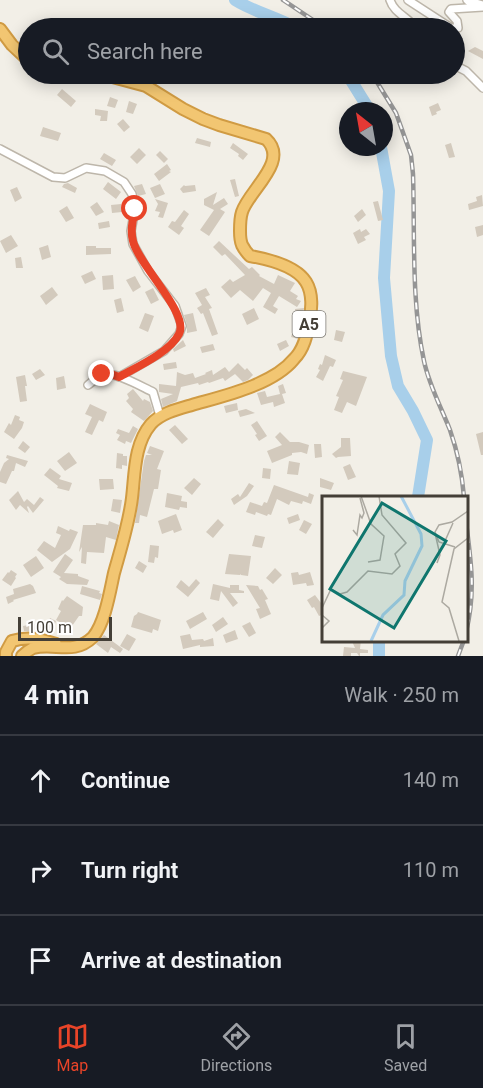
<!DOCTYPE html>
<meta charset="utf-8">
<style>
body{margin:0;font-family:Roboto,sans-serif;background:#242831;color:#f1f3f6}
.compass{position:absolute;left:339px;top:102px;width:54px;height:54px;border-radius:50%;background:#171b24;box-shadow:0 3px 15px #0003;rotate:329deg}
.scale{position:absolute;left:18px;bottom:15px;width:94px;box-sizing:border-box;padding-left:6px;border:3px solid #443f37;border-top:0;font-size:16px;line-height:21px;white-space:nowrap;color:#443f37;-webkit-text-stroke:4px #fff;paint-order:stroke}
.stop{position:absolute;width:18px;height:18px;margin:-14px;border:4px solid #e84428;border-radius:50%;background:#fff}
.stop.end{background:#e84428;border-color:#fff;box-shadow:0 2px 6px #0008}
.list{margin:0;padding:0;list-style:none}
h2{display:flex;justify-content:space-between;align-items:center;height:78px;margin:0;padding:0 24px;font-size:26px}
h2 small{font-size:20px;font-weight:400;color:#9ea1a6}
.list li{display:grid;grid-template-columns:39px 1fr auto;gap:18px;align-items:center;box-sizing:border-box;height:90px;padding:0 24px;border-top:2px solid #363941}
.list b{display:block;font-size:22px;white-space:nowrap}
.list em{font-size:20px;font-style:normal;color:#9ea1a6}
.icon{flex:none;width:33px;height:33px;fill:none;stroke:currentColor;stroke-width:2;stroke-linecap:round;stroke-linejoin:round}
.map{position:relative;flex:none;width:483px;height:656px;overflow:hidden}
.search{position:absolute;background:#171b24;box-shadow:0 3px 15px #0003;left:18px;right:18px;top:18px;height:66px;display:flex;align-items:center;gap:15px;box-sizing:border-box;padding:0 21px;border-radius:33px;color:#9ea1a6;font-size:22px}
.sheet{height:348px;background:#171b24}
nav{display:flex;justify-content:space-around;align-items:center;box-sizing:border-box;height:84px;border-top:2px solid #363941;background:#171b24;font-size:16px;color:#9ea1a6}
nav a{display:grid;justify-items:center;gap:3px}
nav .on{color:#e84428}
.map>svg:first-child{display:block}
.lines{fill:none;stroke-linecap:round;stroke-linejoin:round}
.river{stroke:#a8cfea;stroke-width:12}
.building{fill:#d3cabd}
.minor-casing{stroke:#bdb6aa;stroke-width:10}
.highway-casing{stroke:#d09b43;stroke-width:14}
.minor{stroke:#fff;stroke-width:7}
.highway{stroke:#f2c672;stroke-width:10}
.rail-casing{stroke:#959595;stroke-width:4.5}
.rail{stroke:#fff;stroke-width:2;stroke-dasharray:7;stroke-linecap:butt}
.route{stroke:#e84428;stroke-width:8}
.labels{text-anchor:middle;stroke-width:4.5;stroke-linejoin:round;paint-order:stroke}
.shield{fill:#fff;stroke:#7c7973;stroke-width:1.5}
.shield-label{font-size:16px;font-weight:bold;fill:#443f37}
.inset-river{fill:none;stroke:#a8cfea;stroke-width:3}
.inset-road{fill:none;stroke:#aca9a1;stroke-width:1.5}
.view{fill:#0f766e;fill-opacity:0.15;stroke:#0f766e;stroke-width:3}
.inset-edge{fill:none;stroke:#443f37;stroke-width:3}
</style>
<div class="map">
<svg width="483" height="656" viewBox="0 0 483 656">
<rect width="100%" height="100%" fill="#f2efe7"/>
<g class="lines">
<!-- river -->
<path class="river" d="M235,0C254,12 277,17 296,28
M347,74L370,111
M381,147L389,191L384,278L391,356L398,386L413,411L427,440L418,497
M379,640V656"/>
</g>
<!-- building -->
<path class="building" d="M186,20L191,28H179L177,25Z
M475,47L483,51V59L468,51Z
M62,89L76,101L71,107L57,95Z
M110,97L118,100L115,108L107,106Z
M129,101L137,104L133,114L126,112Z
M438,103L441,110L436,112L437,114L432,116L429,107Z
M95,109L108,111L107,121H100L101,116L95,115Z
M123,119L130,127L124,132L117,124Z
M43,127L61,133L58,141L40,136Z
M197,138L211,142L210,147L195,143Z
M233,143L248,154L243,160L238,156L239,154L230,148Z
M451,143L455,157L449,158L445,145Z
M139,148L146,155L137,164L130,157Z
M160,151L168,159L164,163L156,155Z
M104,153L116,160L112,166L100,159Z
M167,164L171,170L169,171L171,172L159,181L154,174Z
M235,179L239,196L235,197L230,180Z
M108,182L121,192L116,199L103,189Z
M68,183L77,188L75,193L62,187L64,184Z
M142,184L146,194L138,196L134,186Z
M160,184L165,194L155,198L150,188Z
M184,185L185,186L195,185L196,191L183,193L180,189Z
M17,187L22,198L15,202L10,190Z
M217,192L213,205L224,198L228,204L220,209L225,212L209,236L200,230L214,210L204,205V199Z
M482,195L483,206L469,210L468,204L477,201L476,197Z
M155,199L168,203L163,218L158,217L160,212L155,211L158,204Z
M378,201L383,220L378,221L373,202Z
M97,202L104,212L96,216L90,207Z
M121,204L122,212L112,213L111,205Z
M67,206L74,218L66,222L59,211Z
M362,209L366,215L358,222L354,216Z
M184,210L189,214L181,226L184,228L179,235L168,227L172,221L175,222Z
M109,221L110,227L99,229L98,223Z
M483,225V235L477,237L475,227Z
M360,229L361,232L366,229L370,234L364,237L366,240L358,244L353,233Z
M11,235L18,246L6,253L0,241Z
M219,241L249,269L252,267L260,275L259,276L274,284L278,275L295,283L290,291L298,296L296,299L301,301L297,307L279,296L273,306L278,309L275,314L263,307L271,293L263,288L253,301L240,290L231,298L221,287L230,279L233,282L245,275L225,254L222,256L213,247Z
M48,245L51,257L42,260L39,248Z
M86,246H96V248H111V254L86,255Z
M21,257L23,268H16L15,258Z
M92,271L96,279L85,284L81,276Z
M113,275L114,289L103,290L102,276Z
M135,276L141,287L133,292L126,280Z
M52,287L58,295L46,305L40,296Z
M153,288L159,300L151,304L145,292Z
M206,288L210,295L205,297L212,308L209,309L218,334L212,336L203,313L201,314L197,308L202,305L195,293Z
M121,298L124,311L117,313L114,300Z
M254,308L259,319L247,325L242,314Z
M304,308L298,339L291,337L294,327H296L295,309Z
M145,313L154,316L148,332L139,328Z
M193,313L197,331L187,333V325L184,315Z
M336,330L345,332L342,342L334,340Z
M183,340L186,346L174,352L173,349Z
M286,340L289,346L280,351L277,344Z
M213,344L215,350L202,353L200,347Z
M325,355L336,360L333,367L330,366L323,381L316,377L320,370L318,369L320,364L322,365Z
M176,362L177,368L164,370L163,364Z
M238,363L245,370L247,368L253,375L248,380L243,382L235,374L225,381L223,378L209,383L208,382L199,385L198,383L181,387L177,401L163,407L161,399L173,394L159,392V384L176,386L177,372L185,375L193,373L195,378L206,374L205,373L212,370L213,375L225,367L229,372Z
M40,369L45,375L36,380L32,374Z
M343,371L367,377L356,406L347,402L342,413L334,410L339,397L336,396L343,380L340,379Z
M25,375L27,386H25L27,401L20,402L16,377Z
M64,376L66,388L57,390L56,378Z
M283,384L286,393L282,394L285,403L274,407L273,402L261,405L257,393L265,391L267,397L280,394L278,386Z
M133,389L143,401L144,399L150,402L153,411L144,421L131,412L133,409L126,401L129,398L127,394Z
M237,403L238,410L226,413L224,406Z
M90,404L107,412L103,422L99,420L92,435L85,432L92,417L85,414Z
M246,409L255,413L240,417L238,411Z
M15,415L20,417L19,420L24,422L22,428L14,439L4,432L9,423L11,425Z
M257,421L267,436L259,441L255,435L257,434L251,425Z
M175,425L188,439L182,444L169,430Z
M133,426L138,429L131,443L126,441L125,444L117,440L120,435L116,433L118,429L129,433Z
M280,432L290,442H299L309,445L307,454L301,452L292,453V455L272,463L267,451L282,445L275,437Z
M483,432V455H481L476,434Z
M341,438H350L351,456L338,457L336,458L332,454L341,447Z
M23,441L30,447L25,453L18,448Z
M314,444H321L322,457L315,458Z
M150,446L164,451L157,469L161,470L158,489H154L147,517L140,515L139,523H135L144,461L146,455H152L147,453Z
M69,452L77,463L65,471L57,461Z
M117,453L123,454V456H127V466L122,465V469L116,468Z
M7,455L28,461L25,467L16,463L14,471H12L6,484L0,482V472L4,463L9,459L6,458Z
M289,461L300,463L298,475L287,474Z
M350,464L356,477L348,480L343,467Z
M50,468L61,476L59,479L72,483L69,491L57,488L58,486L44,475Z
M263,468L271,469L270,479L262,478Z
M194,478L201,484L192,495L184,488Z
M320,478L334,483L331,490L320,487Z
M99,479H113L114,489L100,490Z
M249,483L254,486L247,496L234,505L231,499L238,494L240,497Z
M274,485L308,497L309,493L314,495L311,504L303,501L302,504L291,501L289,505L277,499L271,515L268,514L267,516L256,512L255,515L246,512L250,502L262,506L264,502L267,503Z
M18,491L24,502L27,499L34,505L40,497L44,500L33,513L28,506L27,507L29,513L20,505L16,510L9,500Z
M167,493L182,496L181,501L187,502V508L180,507L179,510L165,507Z
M113,499L122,500L120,513L111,511Z
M176,514L182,530L174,533L173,530L162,534L158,521Z
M298,514L300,520L289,524L287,518Z
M218,519L224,525L213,538L206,532Z
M304,520L312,524L306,534L299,530Z
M109,521L119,525L116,540L106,537L104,553L87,552L86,564L81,563L82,547L79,552L83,525H96V523L108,525Z
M58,526L69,531L70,529L78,532L70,549L52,562L37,550L44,541L55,548L61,535L56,533Z
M255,535L265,537L262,548L252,546Z
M150,545L159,546L158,558L155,557L154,563L148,562Z
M65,554L73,560L64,573L78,574V576L89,580L87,585L67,584L59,579L61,577L53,572Z
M229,554L251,556L248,576L241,575L240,574V575L225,574Z
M36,556L44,568L31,577L23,565Z
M139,561L147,566L143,573L135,568Z
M275,568L282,575L273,584L266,578Z
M11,570L17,574L15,577L16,578L11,586L2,580L8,572L9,573Z
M298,572L299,575L310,572L314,585L307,586L306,583L293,585L291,573Z
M196,579L200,583L188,597L176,587L181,580L189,587Z
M30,584L33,586L36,593L13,600L14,601L8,604L6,597L14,594L13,589Z
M213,584L230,588V585H239V590L244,591V593H230L238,603L233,607L221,591L219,601L210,599Z
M246,585L258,586L260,590L262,589L268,599L265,600L271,614L260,619L256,609L260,608Z
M82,586L100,591L99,593L102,594L100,600L80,594Z
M315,595L324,607V614L319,616L314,607L312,608L307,600Z
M67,596L83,607L82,616H79L72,626L67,623L65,625L56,620L61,611L58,609L62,600L63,601Z
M138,612L161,620L158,631L153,629L152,633L131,627L134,616L137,614Z
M203,612L207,619L190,629L186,621Z
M223,617L228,624L216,632L212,625Z
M50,618L56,621L52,632L42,628L34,630V631H24L23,626L49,621Z
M250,622L256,633L249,637L242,626Z
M235,630L238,639L226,643L223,635Z
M127,634L136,639L129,651L120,646Z
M190,634L192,640L203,639L204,641L213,638L214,646L200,647V645L183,649L180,636Z
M104,635L123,649L120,653L111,647L108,653L96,644Z
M351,639H361L360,649L368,650V653H360V656H359L357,653H351V656H343L344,647L355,648Z"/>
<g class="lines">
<!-- minor casing -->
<g class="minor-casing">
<path id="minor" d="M390,0C394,13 408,17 416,28
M408,0L451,28H458L457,21L449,12L451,9L483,7
M467,0L468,1L483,5
M454,65L466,71L483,88
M0,149L53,177L65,178L86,168L105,171L124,182L132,194L135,209L131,231L133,244L148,271L175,306L182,326L179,334L164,351L119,377
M88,385C92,382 96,378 101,375C113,370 140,386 153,392L160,416"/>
</g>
<!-- highway casing -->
<g class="highway-casing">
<path id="highway" d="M0,29L12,45L28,60
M6,656V652L12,641C28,636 40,639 56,644
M22,656C25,653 29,650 33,648C55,642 73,656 93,637C105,623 110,591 114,573C121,548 129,523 132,498C135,473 134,444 151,424C161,413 178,409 192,405C223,396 273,385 294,359C304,349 307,335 309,322C312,310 313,293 306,282C296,266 267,259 250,256C247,253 244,249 242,245C240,240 240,235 240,231C240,225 240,218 242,212C249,190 290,161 266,139L219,125L203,119L183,109L146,86L105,75L71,74"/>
</g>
<!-- minor -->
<use href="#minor" class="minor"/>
<!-- highway -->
<use href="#highway" class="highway"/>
<!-- rail casing -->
<g class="rail-casing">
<path id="rail" d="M283,0L325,28
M372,74L396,113L411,155L413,174C415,235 411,301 424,361C429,385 441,407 450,430C458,453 462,473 464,497
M466,522C471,561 476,592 466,632
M458,656L464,640"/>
</g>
<!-- rail -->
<use href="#rail" class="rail"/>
</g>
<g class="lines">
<!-- route -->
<path class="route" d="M102,374H111L119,377C137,367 170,352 179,334C190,314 138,264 133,241C130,230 133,220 135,209"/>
</g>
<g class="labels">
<!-- shield labels -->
<rect class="shield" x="292.5" y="311" width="33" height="26" rx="4.5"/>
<g class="shield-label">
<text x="309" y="330">A5</text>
</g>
</g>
<!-- overview -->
<g transform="translate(322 496)">
<rect width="146" height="146" fill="#f2efe7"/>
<path class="inset-river" d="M49,145L61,119L82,99L83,85L100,50L99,38L79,0"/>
<path class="inset-road" d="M39,0L49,28L62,40L58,64L46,66M31,34L35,39L38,19L40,22L42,17L38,2M113,37L118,59L115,67M123,45L131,27M133,51L117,46L113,36L117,29L130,26L146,15M18,98L25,96L46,75L70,78L78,70L73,58L84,47L60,19L57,0M0,112L9,93L18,98M0,119L7,125L0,132M137,145L127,112L120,106L132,53L146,42"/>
<path class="view" d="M60,7L124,45L72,132L8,93Z"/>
<rect width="146" height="146" class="inset-edge"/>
</g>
</svg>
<svg class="compass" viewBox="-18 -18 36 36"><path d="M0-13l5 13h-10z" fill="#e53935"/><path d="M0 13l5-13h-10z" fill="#9ea1a6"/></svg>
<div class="scale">100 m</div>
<div class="stop" style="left:135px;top:209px"></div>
<div class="stop end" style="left:102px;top:374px"></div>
<div class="search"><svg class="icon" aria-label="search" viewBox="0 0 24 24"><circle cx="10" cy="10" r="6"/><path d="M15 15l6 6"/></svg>Search here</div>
</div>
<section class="sheet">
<h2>4 min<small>Walk · 250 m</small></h2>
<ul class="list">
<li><svg class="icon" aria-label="ahead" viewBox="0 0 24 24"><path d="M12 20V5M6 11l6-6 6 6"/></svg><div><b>Continue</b></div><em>140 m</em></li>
<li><svg class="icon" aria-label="right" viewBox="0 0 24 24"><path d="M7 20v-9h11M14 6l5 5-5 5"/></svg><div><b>Turn right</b></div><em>110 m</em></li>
<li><svg class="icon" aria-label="arrive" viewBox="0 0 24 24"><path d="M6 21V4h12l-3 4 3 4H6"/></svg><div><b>Arrive at destination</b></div></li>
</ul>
</section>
<nav>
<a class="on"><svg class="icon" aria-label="map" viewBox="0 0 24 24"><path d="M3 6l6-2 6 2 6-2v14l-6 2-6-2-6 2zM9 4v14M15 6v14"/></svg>Map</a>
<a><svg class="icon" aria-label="directions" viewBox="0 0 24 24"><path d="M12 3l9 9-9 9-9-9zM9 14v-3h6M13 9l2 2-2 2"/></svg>Directions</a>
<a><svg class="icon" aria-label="saved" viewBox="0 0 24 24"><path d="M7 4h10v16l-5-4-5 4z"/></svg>Saved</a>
</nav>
